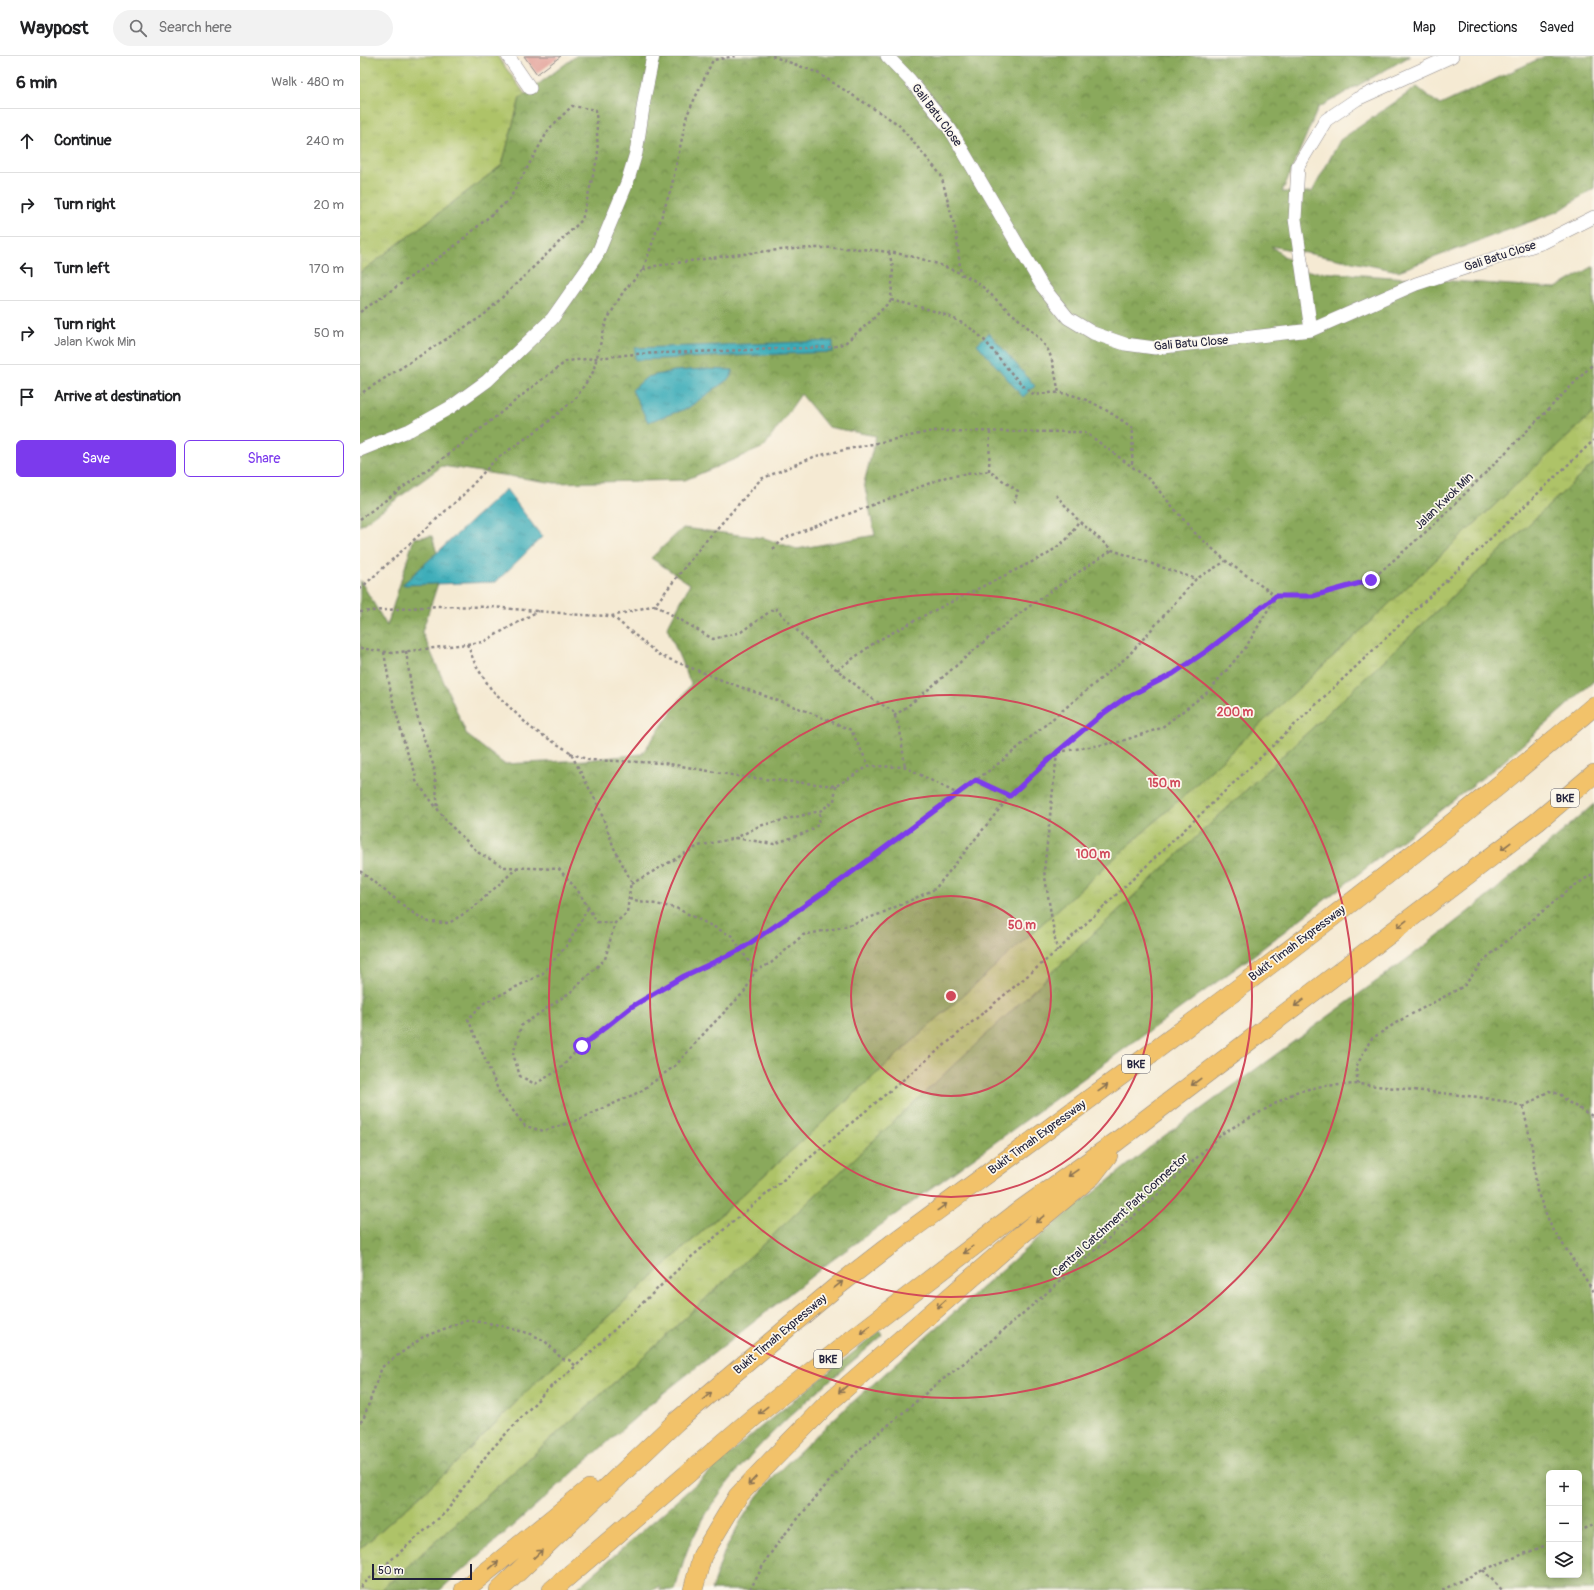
<!DOCTYPE html>
<meta charset="utf-8">
<style>
body{margin:0;font-family:Pangolin,sans-serif;background:#f2f2f2;color:#202124}
.controls{position:absolute;right:12px;bottom:12px;display:grid;overflow:hidden;border-radius:6px;box-shadow:0 2px 10px #0003}
.controls button{width:36px;height:36px;display:grid;place-items:center;padding:0;border:0;border-bottom:1px solid #e0e0e0;background:#fff;color:#202124;font:20px sans-serif}
.scale{position:absolute;left:12px;bottom:10px;width:100px;box-sizing:border-box;padding-left:4px;border:2px solid #22223b;border-top:0;font-size:11px;line-height:14px;white-space:nowrap;color:#22223b;-webkit-text-stroke:3px #fbf7ec;paint-order:stroke}
.stop{position:absolute;width:12px;height:12px;margin:-9px;border:3px solid #7c3aed;border-radius:50%;background:#fff}
.stop.end{background:#7c3aed;border-color:#fff;box-shadow:0 1px 4px #0008}
.list{margin:0;padding:0;list-style:none}
h2{display:flex;justify-content:space-between;align-items:center;height:52px;margin:0;padding:0 16px;font-size:17px}
h2 small{font-size:13px;font-weight:400;color:#757577}
.list li{display:grid;grid-template-columns:26px 1fr auto;gap:12px;align-items:center;box-sizing:border-box;height:64px;padding:0 16px;border-top:1px solid #e0e0e0}
.list b{display:block;font-size:15px;white-space:nowrap}
.list p{margin:0;font-size:13px;white-space:nowrap;color:#757577}
.list em{font-size:13px;font-style:normal;color:#757577}
.actions{display:flex;gap:8px;padding:12px 16px}
.actions a{flex:1;padding:9px 0;border:1px solid #7c3aed;border-radius:6px;text-align:center;font-size:14px;color:#7c3aed}
.actions .main{background:#7c3aed;color:#fff}
.icon{flex:none;width:22px;height:22px;fill:none;stroke:currentColor;stroke-width:2;stroke-linecap:round;stroke-linejoin:round}
.map{position:relative;flex:none;width:1234px;height:1534px;overflow:hidden}
header{display:flex;align-items:center;gap:24px;box-sizing:border-box;height:56px;padding:0 20px;background:#fff;border-bottom:1px solid #e0e0e0}
header strong{font-size:19px}
nav{display:flex;gap:22px;margin-inline-start:auto;font-size:14px}
.search{width:280px;height:36px;background:#f2f2f2;display:flex;align-items:center;gap:10px;box-sizing:border-box;padding:0 14px;border-radius:22px;color:#757577;font-size:15px}
main{display:flex}
aside{flex:1;background:#fff}
.map>svg:first-child{display:block}
.grass{fill:url(#grass-tufts);stroke:#687252}
.forest{fill:url(#forest-crowns);stroke:#56664c;fill-rule:evenodd}
.water{fill:url(#water-ripples);stroke:#30687a}
.building{fill:#e29e96}
.lines{fill:none;stroke-linecap:round;stroke-linejoin:round}
.minor-casing{stroke:#8c8687;stroke-width:14}
.highway-casing{stroke:#8c8687;stroke-width:20}
.path{stroke:#8c8687;stroke-width:2.5;stroke-dasharray:3 3;stroke-linecap:butt}
.minor{stroke:#fff;stroke-width:13}
.highway{stroke:#f2c26a;stroke-width:19}
.oneway{stroke:#8a7252}
.route{stroke:#7c3aed;stroke-width:5}
.ring{fill:none;stroke:#d1495b;stroke-width:2}
.labels{text-anchor:middle;stroke-width:3.5;stroke-linejoin:round;paint-order:stroke}
.shield{fill:#fbf7ec;stroke:#636270;stroke-width:1}
.shield-label{font-size:11px;font-weight:bold;fill:#22223b}
.street-label{font-size:12px;fill:#22223b;stroke:#fbf7ec}
.centre{fill:#d1495b;stroke:#fbf7ec;stroke-width:2}
.ring-label{font-size:12px;text-anchor:middle;font-weight:bold;fill:#d1495b;stroke:#fbf7ec;stroke-width:3.5;stroke-linejoin:round;paint-order:stroke}
</style>
<header>
<strong>Waypost</strong>
<div class="search"><svg class="icon" aria-label="search" viewBox="0 0 24 24"><circle cx="10" cy="10" r="6"/><path d="M15 15l6 6"/></svg>Search here</div>
<nav><a>Map</a><a>Directions</a><a>Saved</a></nav>
</header>
<main>
<aside>
<h2>6 min<small>Walk · 480 m</small></h2>
<ul class="list">
<li><svg class="icon" aria-label="ahead" viewBox="0 0 24 24"><path d="M12 20V5M6 11l6-6 6 6"/></svg><div><b>Continue</b></div><em>240 m</em></li>
<li><svg class="icon" aria-label="right" viewBox="0 0 24 24"><path d="M7 20v-9h11M14 6l5 5-5 5"/></svg><div><b>Turn right</b></div><em>20 m</em></li>
<li><svg class="icon" aria-label="left" viewBox="0 0 24 24"><path d="M17 20v-9H6M10 6l-5 5 5 5"/></svg><div><b>Turn left</b></div><em>170 m</em></li>
<li><svg class="icon" aria-label="right" viewBox="0 0 24 24"><path d="M7 20v-9h11M14 6l5 5-5 5"/></svg><div><b>Turn right</b><p>Jalan Kwok Min</p></div><em>50 m</em></li>
<li><svg class="icon" aria-label="arrive" viewBox="0 0 24 24"><path d="M6 21V4h12l-3 4 3 4H6"/></svg><div><b>Arrive at destination</b></div></li>
</ul>
<div class="actions"><a class="main">Save</a><a>Share</a></div>
</aside>
<div class="map">
<svg width="1234" height="1534" viewBox="0 0 1234 1534">
<defs>
<pattern id="grass-tufts" width="24" height="20" patternUnits="userSpaceOnUse"><rect width="24" height="20" fill="#aec368"/><path d="M3 7l-1-3M5 7V3M7 7l1-3M15 17l-1-3M17 17v-4M19 17l1-3" fill="none" stroke="#95a75b"/></pattern>
<pattern id="forest-crowns" width="20" height="18" patternUnits="userSpaceOnUse"><rect width="20" height="18" fill="#8aa95c"/><path d="M2 6a3 3 0 1 1 6 0M12 15a3 3 0 1 1 6 0" fill="none" stroke="#70894d"/></pattern>
<pattern id="water-ripples" width="26" height="14" patternUnits="userSpaceOnUse"><rect width="26" height="14" fill="#3dadb9"/><path d="M2 4q2-2 4 0t4 0M15 11q2-2 4 0t4 0" fill="none" stroke="#338c98"/></pattern>
</defs>
<rect width="100%" height="100%" fill="#fbf7ec"/>
<filter id="ink" filterUnits="userSpaceOnUse"><feTurbulence type="fractalNoise" baseFrequency=".025" numOctaves="2"/><feDisplacementMap in="SourceGraphic" scale="8" xChannelSelector="R" yChannelSelector="G"/><feConvolveMatrix kernelMatrix="1 2 1 2 8 2 1 2 1" color-interpolation-filters="sRGB"/></filter>
<filter id="wash" filterUnits="userSpaceOnUse"><feTurbulence type="fractalNoise" baseFrequency=".012" numOctaves="4" result="noise"/><feDisplacementMap in="SourceGraphic" scale="16" xChannelSelector="R" yChannelSelector="G"/><feGaussianBlur stdDeviation="0.9" result="paint"/><feColorMatrix in="noise" values="0 0 0 0 0 0 0 0 0 0 0 0 0 0 0 0 0 1.4 0 .05"/><feComposite in="paint" operator="in"/></filter>
<g filter="url(#wash)">
<rect width="100%" height="100%" fill="#f5ead3"/>
<!-- grass -->
<path class="grass" d="M0,0H137L165,38L160,42L142,109L0,217Z
M1234,356V407L293,1292L21,1534H0V1493L93,1410L178,1324L843,722Z"/>
<!-- forest -->
<path class="forest" d="M216,0H1050L958,52L922,136H952L980,84L1057,31L1080,49L1185,0H1234V132L1199,155L1038,215L911,190L943,215L1196,232L1234,210V356L843,722L178,1324L93,1410L0,1493V524L27,570L54,482L72,480L82,515L62,576L107,679L144,708L226,704L282,698L331,628L307,572L330,528L291,502L323,472L404,482L437,493L515,479L504,427L516,380L468,371L441,338L404,391L325,424L195,427L82,410L0,470V217L142,109L160,42Z
M1234,407V625L1144,705L890,902L471,1205L301,1339L80,1534H21L293,1292Z
M1234,748V1534H351L364,1497L380,1466L398,1439L423,1411L478,1359L686,1175L800,1083L1058,895L1131,838ZM1189,1417H1219V1519H1189Z
M520,1275L523,1279C450,1343 371,1400 329,1490C323,1504 319,1520 315,1534H300V1530L292,1534H215L402,1370Z"/>
<!-- water -->
<path class="water" d="M629,277L675,330L663,341L617,288Z
M473,285V296L275,304V292Z
M343,313L373,314L370,322L328,352L288,366L272,334L287,321L314,315Z
M146,433L182,481L136,526L42,529Z"/>
<g id="blocks">
<!-- building -->
<path class="building" d="M164,0H201L177,18Z"/>
</g>
</g>
<g filter="url(#ink)">
<use href="#blocks" fill-opacity="0" stroke="#8c8687" stroke-width="1"/>
<g class="lines">
<!-- minor casing -->
<g class="minor-casing">
<path id="minor" d="M148,0L170,32
M527,0L550,24L590,73L682,230L708,262L733,277L765,288L795,292L951,274L1056,228L1184,186L1234,161
M951,274L935,163L938,110L966,64L997,43L1092,0
M0,394L50,374L91,351L127,325L192,263L237,199L267,127L276,97L285,39L293,0"/>
</g>
<!-- highway casing -->
<g class="highway-casing">
<path id="highway" d="M104,1534L229,1433
M139,1534L317,1365L475,1232L533,1187C770,1013 1010,841 1234,650
M192,1534L395,1360L494,1282L662,1153L756,1086L1177,766L1234,718
M333,1534L342,1500L378,1440L412,1404L468,1347L661,1179L732,1120L748,1099"/>
</g>
<!-- path -->
<path class="path" d="M412,0L456,16L538,68L581,119L596,176L601,220
M283,214L295,210C397,196 520,171 615,225C624,231 633,241 642,249C654,259 683,283 689,296C694,308 696,324 699,337
M531,244C563,252 599,258 623,283C640,301 654,325 675,339C683,338 692,336 700,337C728,340 751,357 773,372L772,411
M0,256L91,193L149,144L189,73L212,50L236,54L238,99L222,164L124,259L0,338
M630,376L629,415L658,435L654,447
M696,439L719,465L752,494L836,523
M0,463L101,389L176,328L207,305L275,298L473,291L485,287L511,265L531,244L533,212L529,196
M413,493L425,482L586,421L629,415
M0,533L102,440L136,403L182,371L216,342L233,316L246,266L263,236L283,214L311,133L327,59L353,4L376,0
M916,540H953L1011,524L1077,466L1234,307
M295,549L353,583L381,576L415,552L470,608L514,644L533,655L540,674L545,711
M0,556L77,550L131,551L222,559L252,560L295,549L343,488L401,423L456,400L573,375L725,376L790,424L834,476L866,505L916,540
M252,560L299,599L364,625L449,656L491,674L509,710
M107,588L116,610L131,633L171,672L210,696L239,751L254,792L271,825L267,857L255,867L245,903L212,935L161,970L153,998L160,1020L175,1028L199,1014L221,990L271,951L324,920L380,894L481,825L643,704L768,600L836,523L866,505
M0,592L32,597L123,586L178,555
M46,595L52,637L60,671L74,711L78,753
M24,596L31,638L46,693L55,716L56,725L89,768L119,797L144,811L199,813L218,835L237,866L255,867
M477,614L517,585L567,558L688,498L707,483L719,465
M534,660C572,633 604,601 640,573C676,544 714,519 752,494
M698,696L759,686L801,672L849,635L886,591L915,542
M210,697L229,704L304,707L383,721L476,730L509,710L545,711L598,738
M697,697L684,815L697,895
M616,724L650,740
M376,782L414,788L450,775L459,768L460,755
M0,815L53,857L69,866L89,867L113,852L158,811
M271,828L338,790L376,782L399,770L460,755L474,745L476,730
M269,843L316,852L372,880L395,915
M228,852L208,888L182,918L124,947L108,963L140,1038L165,1070L184,1075L218,1064L281,1035L316,1009L347,974L385,935L395,915L411,907L443,879L483,871L520,858L575,833L650,740L697,696L740,660L765,642L813,617L848,594L916,540
M998,1028L996,1011L1011,983L1039,965L1104,930L1125,903L1211,832L1234,817
M1163,1051L1172,1091L1177,1135L1191,1170L1234,1236
M1163,1051L1189,1035L1200,1038L1208,1046L1234,1061
M0,1366L3,1364L22,1311L63,1281L107,1264L134,1268L171,1278L185,1285L202,1303L209,1304L216,1310
M1219,1475L1234,1469
M1123,1514L1142,1534
M0,1531L86,1456L128,1397L187,1334L216,1310L330,1202L697,895L1234,384
M390,1534L406,1504L420,1484L472,1422L500,1393L572,1332L618,1296L697,1228L794,1142L863,1077L936,1036L962,1030L998,1028L1118,1041L1149,1046L1163,1051
M1082,1534L1123,1514L1189,1488"/>
<!-- minor -->
<use href="#minor" class="minor"/>
<!-- highway -->
<use href="#highway" class="highway"/>
</g>
<!-- one-way arrows -->
<defs><path id="oneway-shaft" d="M-6 0H5M1.5-3L5.5 0L1.5 3" fill="none" stroke-width="1.6" stroke-linecap="round" stroke-linejoin="round"/></defs>
<g class="oneway">
<use href="#oneway-shaft" transform="translate(1146 790) rotate(143)"/>
<use href="#oneway-shaft" transform="translate(1042 868) rotate(143)"/>
<use href="#oneway-shaft" transform="translate(939 947) rotate(143)"/>
<use href="#oneway-shaft" transform="translate(836 1026) rotate(143)"/>
<use href="#oneway-shaft" transform="translate(743 1032) rotate(-36)"/>
<use href="#oneway-shaft" transform="translate(713 1117) rotate(145)"/>
<use href="#oneway-shaft" transform="translate(582 1151) rotate(-36)"/>
<use href="#oneway-shaft" transform="translate(680 1163) rotate(141)"/>
<use href="#oneway-shaft" transform="translate(608 1194) rotate(142)"/>
<use href="#oneway-shaft" transform="translate(478 1229) rotate(-38)"/>
<use href="#oneway-shaft" transform="translate(581 1248) rotate(139)"/>
<use href="#oneway-shaft" transform="translate(505 1274) rotate(142)"/>
<use href="#oneway-shaft" transform="translate(483 1333) rotate(139)"/>
<use href="#oneway-shaft" transform="translate(347 1340) rotate(-40)"/>
<use href="#oneway-shaft" transform="translate(403 1354) rotate(142)"/>
<use href="#oneway-shaft" transform="translate(392 1425) rotate(133)"/>
<use href="#oneway-shaft" transform="translate(178 1498) rotate(-44)"/>
<use href="#oneway-shaft" transform="translate(134 1509) rotate(-40)"/>
</g>
</g>
<g class="lines" filter="url(#ink)">
<!-- route -->
<path class="route" d="M222,990L271,951L324,920L380,894L480,825L616,724L650,740L697,696L740,660L765,642L813,618L848,594L916,540H953L1011,524"/>
</g>
<!-- distance rings -->
<circle cx="591" cy="940" r="100" fill="#d1495b" fill-opacity=".12"/>
<g class="ring">
<circle cx="591" cy="940" r="100"/>
<circle cx="591" cy="940" r="201"/>
<circle cx="591" cy="940" r="301"/>
<circle cx="591" cy="940" r="402"/>
</g>
<g class="labels">
<!-- shield labels -->
<g class="shield">
<rect x="1191" y="733" width="28" height="18" rx="3"/>
<rect x="762" y="999" width="28" height="18" rx="3"/>
<rect x="454" y="1294" width="28" height="18" rx="3"/>
</g>
<g class="shield-label">
<text x="1205" y="746">BKE</text>
<text x="776" y="1012">BKE</text>
<text x="468" y="1307">BKE</text>
</g>
<!-- street labels -->
<g class="street-label">
<text transform="translate(577 59) rotate(53)" y="4">Gali Batu Close</text>
<text transform="translate(1140 200) rotate(-18)" y="4">Gali Batu Close</text>
<text transform="translate(831 287) rotate(-5)" y="4">Gali Batu Close</text>
<text transform="translate(1084 445) rotate(-44)" y="4">Jalan Kwok Min</text>
<text transform="translate(937 887) rotate(-37)" y="4">Bukit Timah Expressway</text>
<text transform="translate(677 1081) rotate(-36)" y="4">Bukit Timah Expressway</text>
<text transform="translate(760 1159) rotate(-42)" y="4">Central Catchment Park Connector</text>
<text transform="translate(420 1278) rotate(-40)" y="4">Bukit Timah Expressway</text>
</g>
</g>
<circle cx="591" cy="940" r="6" class="centre"/>
<g class="ring-label">
<text x="875" y="660">200 m</text>
<text x="804" y="731">150 m</text>
<text x="733" y="802">100 m</text>
<text x="662" y="873">50 m</text>
</g>
</svg>
<div class="controls">
<button>+</button>
<button>−</button>
<button><svg class="icon" aria-label="layers" viewBox="0 0 24 24"><path d="M12 4l9 5-9 5-9-5zM3 14l9 5 9-5"/></svg></button>
</div>
<div class="scale">50 m</div>
<div class="stop" style="left:222px;top:990px"></div>
<div class="stop end" style="left:1011px;top:524px"></div>
</div>
</main>
